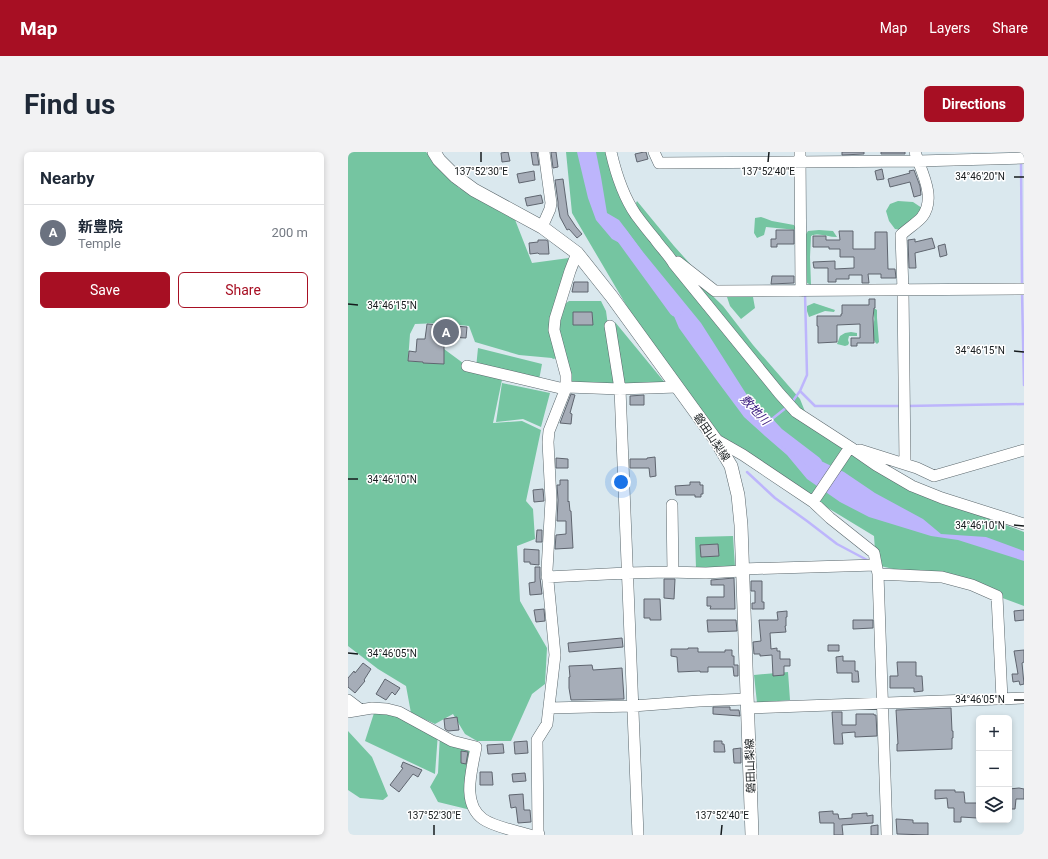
<!DOCTYPE html>
<meta charset="utf-8">
<style>
body{margin:0;font-family:Roboto,"Noto Sans JP",sans-serif;background:#f2f2f3;color:#1f2937}
.controls{position:absolute;right:12px;bottom:12px;display:grid;overflow:hidden;border-radius:6px;box-shadow:0 2px 6px #0003}
.controls button{width:36px;height:36px;display:grid;place-items:center;padding:0;border:0;border-bottom:1px solid #e0e1e3;background:#fff;color:#1f2937;font:20px sans-serif}
.you{position:absolute;left:273px;top:330px;width:14px;height:14px;margin:-10px;border:3px solid #fff;border-radius:50%;background:#1a73e8;box-shadow:0 0 0 6px #1a73e833}
.badge{display:grid;place-items:center;width:26px;height:26px;border-radius:50%;background:#a70f23;color:#fff;font-size:13px;font-weight:700}
.pin{position:absolute;translate:-50% -50%;border:2px solid #fff;box-shadow:0 1px 4px #0006}
.list{margin:0;padding:0;list-style:none}
h2{display:flex;justify-content:space-between;align-items:center;height:52px;margin:0;padding:0 16px;font-size:17px}
h2 small{font-size:13px;font-weight:400;color:#747a83}
.list li{display:grid;grid-template-columns:26px 1fr auto;gap:12px;align-items:center;box-sizing:border-box;height:56px;padding:0 16px;border-top:1px solid #e0e1e3}
.list b{display:block;font-size:15px;white-space:nowrap}
.list p{margin:0;font-size:13px;white-space:nowrap;color:#747a83}
.list em{font-size:13px;font-style:normal;color:#747a83}
.actions{display:flex;gap:8px;padding:12px 16px}
.actions a{flex:1;padding:9px 0;border:1px solid #a70f23;border-radius:6px;text-align:center;font-size:14px;color:#a70f23}
.actions .main{background:#a70f23;color:#fff}
.icon{flex:none;width:22px;height:22px;fill:none;stroke:currentColor;stroke-width:2;stroke-linecap:round;stroke-linejoin:round}
.map{position:relative;flex:none;width:676px;height:683px;overflow:hidden;border-radius:6px}
header{display:flex;align-items:center;gap:24px;box-sizing:border-box;height:56px;padding:0 20px;background:#a70f23;color:#fff}
header strong{font-size:19px}
nav{display:flex;gap:22px;margin-inline-start:auto;font-size:14px}
.intro{display:flex;align-items:center;justify-content:space-between;box-sizing:border-box;height:96px;padding:0 24px}
h1{margin:0;font-size:28px}
.button{padding:10px 18px;border-radius:6px;background:#a70f23;color:#fff;font-size:14px;font-weight:700}
main{display:flex;gap:24px;padding:0 24px}
aside{flex:1;background:#fff;border-radius:6px;box-shadow:0 2px 6px #0003}
.map>svg:first-child{display:block}
.green{fill:#75c5a1}
.water{fill:#bdb5fc}
.lines{fill:none;stroke-linecap:round;stroke-linejoin:round}
.stream{stroke:#bdb5fc;stroke-width:2.5}
.river{stroke:#bdb5fc;stroke-width:14}
.building{fill:#a6adb8;stroke:#5f656f}
.minor-casing{stroke:#5b676c;stroke-width:12}
.major-casing{stroke:#5b676c;stroke-width:14}
.minor{stroke:#fff;stroke-width:11}
.major{stroke:#fff;stroke-width:13}
.ticks{fill:none;stroke:#161b1d;stroke-width:1.5}
.labels{text-anchor:middle;stroke-width:3;stroke-linejoin:round;paint-order:stroke}
.street-label{font-size:11px;fill:#161b1d;stroke:#fff}
.water-label{font-size:12px;font-style:italic;fill:#38187d;stroke:#fff}
.ticks-label{font-size:10px;text-anchor:middle;fill:#161b1d;stroke:#fff;stroke-width:3;stroke-linejoin:round;paint-order:stroke}
</style>
<header>
<strong>Map</strong>
<nav><a>Map</a><a>Layers</a><a>Share</a></nav>
</header>
<div class="intro"><h1>Find us</h1><a class="button">Directions</a></div>
<main>
<aside>
<h2>Nearby<small></small></h2>
<ul class="list">
<li><span class="badge" style="background:#6b7280">A</span><div><b>新豊院</b><p>Temple</p></div><em>200 m</em></li>
</ul>
<div class="actions"><a class="main">Save</a><a>Share</a></div>
</aside>
<div class="map">
<svg width="676" height="683" viewBox="0 0 676 683">
<rect width="100%" height="100%" fill="#dae8ee"/>
<!-- green -->
<path class="green" d="M0,0H78L111,36L164,60L184,111L221,106L211,156L221,149H253L258,159L268,233L219,235L213,205L205,207L204,206L171,203L127,190L121,174L93,171L67,172L62,182L60,209L95,212L96,197L119,214L128,216L130,196L194,212L191,228L155,223L145,271L174,269L193,278L178,349L185,357L187,387L169,394L172,449L199,496L197,532L184,542L163,589H129L117,582L105,562L87,572L63,561L58,534L30,517L0,494Z
M218,0H268L273,46L292,64L288,51L289,49L326,94L353,124L336,116L375,154L405,193L452,247L458,262L591,347L676,380V454L641,441L576,424L528,413L526,384L373,291L317,219L224,61Z
M550,49L565,50L574,56L572,60L554,78L547,77L541,69L538,59L542,52Z
M413,65L424,69L446,73L449,78L418,75L416,83L409,86L406,81L407,66Z
M471,78L485,79L489,85C479,85 471,80 463,84L462,105L463,133L459,131L456,108L457,84L460,79Z
M379,145H405L407,156L393,167L382,154Z
M466,151L487,158L486,160L477,159L461,165L459,159V154Z
M526,156L529,158V166L531,190L529,192C522,186 526,177 526,170C527,165 525,161 526,156Z
M267,170L318,232L276,233Z
M503,180L509,181V184H501L500,188L501,191L500,193L497,194L489,192L492,184L497,181Z
M154,231L202,241L193,275L175,267L148,270Z
M385,384L387,415L348,416L347,385Z
M440,520L442,548L409,551L406,523Z
M39,557L90,581L87,622L17,589L26,561Z
M0,579L24,605L40,644L35,648L12,646L0,638Z
M92,582L128,598L127,659L90,650L82,635L90,621Z"/>
<!-- water -->
<path class="water" d="M229,0H248L253,25L259,61L271,68L295,100L353,171L411,262L429,282L452,299L496,320L527,341L575,367L593,382L638,385L676,399V409L610,388L583,384L521,365L492,350L459,327L439,303L417,284L396,265L367,226L331,176L317,143L283,97L264,87L248,68L240,46Z"/>
<g class="lines">
<!-- stream -->
<path class="stream" d="M673,8L674,133
M674,140L676,233
M452,239L467,254H554
M444,250L452,239L459,223L457,141
M559,254L676,252
M419,271L439,255
M399,320L427,346L459,369L489,392L521,409"/>
<!-- river -->
<path class="river" d="M272,81L328,158
M416,268L429,282L467,311"/>
</g>
<!-- building -->
<path class="building" d="M160,0L162,9L154,10L153,1Z
M183,0H189L191,13H185Z
M203,0H208L210,15L205,16Z
M296,0H298L300,7L289,10L287,2Z
M494,0H516V2L494,3Z
M533,0H557V2H533Z
M534,17L536,27L529,28L527,19Z
M566,18L572,34L573,43L566,45L562,30L542,35L540,27L562,21L561,19Z
M186,19L187,28L171,31L169,22Z
M215,27L220,63L228,75L234,82L229,86L221,77L219,78L212,65L210,54V50L207,28Z
M193,43L195,51L179,54L177,46Z
M428,78H446V92H429V95H423V87H428Z
M491,79H505V97H527V80H539L540,117H547L548,126H533V122H520L521,131H514V123H501V127H488V130H480V116H466L465,110L487,109V117L506,116V105H492V97H481V95H465V84H478V88H492Z
M584,86L587,96L567,101L568,116H561L560,88L567,87V90Z
M190,88H198L200,89L201,102H191L190,101L182,102L181,91L190,90Z
M597,92L599,103L592,105L590,94Z
M424,124H446V131L423,132Z
M226,130H240V140H224Z
M521,147H527V156H526L525,166L526,191H509V194H503V186H512V172L489,173V190L470,191V174H469V164H493V162H494V153H521Z
M225,160H244L245,173H225Z
M79,172L119,175L118,186L101,185L100,188H96V212L75,211V210L60,209L61,199L68,200L69,187H77Z
M223,242L227,243L222,261L224,262L223,272L212,271Z
M296,243V253H282V244Z
M307,305L308,324L302,325L301,316H282V307H299V306Z
M208,306L220,307V316H208Z
M212,328H220V350L221,349L222,359H223L225,396L207,397L208,383L218,382V369H209L210,348L209,333H212Z
M342,330H352V333H355V342H353V345H347V343H328L327,334L342,333Z
M195,337L196,349L186,350L185,338Z
M189,378H194V390H188Z
M370,392L371,404L353,405L352,393Z
M176,397L191,398V413L182,412V410H176Z
M187,415H192V426L194,442L182,443L181,431L187,430Z
M386,426L387,457H362L363,454H359V445H376V433H363V428Z
M316,427H327L326,447L316,446Z
M403,429H414V450H416V457H404V451H407V439H403Z
M296,447H312L313,468H302V466H296Z
M196,457L197,469L188,470L186,458Z
M676,458V468L667,469L666,459Z
M439,459V465H438V474H437L438,480L422,481L423,497L429,496V499H432V507H442V514H436V523L425,524L424,503L412,504V502H406L405,490L413,489L411,468H430L429,460Z
M359,468H388L389,479L360,480Z
M505,468H525V476L505,477Z
M274,486L275,495L221,500L220,491Z
M480,493H491V499H480Z
M340,496H350V500H377V498H384V504H386V513H390V524H386L385,515H360V520H352V519L330,520L329,505L323,504V497H340Z
M676,498V510L674,511L676,532L672,533L671,529L665,530L664,522H670L666,499Z
M495,504V509H507V519H510L511,530H504V521H489L488,505Z
M549,510H568V524H574L575,539L566,540V536H542V524H550Z
M15,511L23,517L16,528L17,529L7,541L0,535V526L6,519L7,521Z
M244,513L245,518L274,516L276,547L223,548L221,536V525H222L221,514Z
M37,527L52,536L47,543L44,540L38,548L28,542Z
M365,555H382V558H391L392,564L365,562Z
M603,556L604,579H605V586H604V597L549,599V592H550L548,558Z
M484,560H494V573H508V562H526V563H528L529,584L507,585V580L494,581L495,592H486Z
M109,565L111,578L100,579L97,577L96,567Z
M179,589L180,601L167,602L166,590Z
M366,589H374V592H376L377,600H366Z
M155,592L156,601L140,602L139,593Z
M393,596V611H386L385,597Z
M113,599L120,600L118,612L113,611Z
M55,610L74,618L70,625L65,622L51,640L42,633L55,616L53,615Z
M132,620H144L145,633H132Z
M177,621L178,629L165,630L164,622Z
M671,636L676,637V647H668L667,657H661V637Z
M587,638H607V640H616L617,651H629V666L613,665V670H606V656H600L599,646L587,647Z
M175,642L176,658H182L183,670L170,671L168,655L163,656L161,643Z
M485,659V662H490L491,667L504,666V662L519,661V664L525,663V671L494,673L495,683H486V671H472L471,660Z
M548,667L565,668V671H580V683L549,682Z
M530,673V683H523V674Z"/>
<g class="lines">
<!-- minor casing -->
<g class="minor-casing">
<path id="minor" d="M263,0C268,22 275,44 288,63C294,71 300,79 307,87C313,96 321,103 326,112L431,241L448,260L502,295L528,313L564,334L594,346L676,372
M306,0L311,11L570,9L676,6
M452,0L453,139
M194,75L202,57L203,51L196,0
M330,110L367,139L676,137
M262,174L272,237L290,683
M119,214L212,236L219,235L272,237L329,235
M367,287L395,303L465,350L482,366L526,401L530,422L539,683
M512,298L569,316L586,324L676,298
M557,312L555,138L553,83C559,77 569,71 574,65C589,46 573,19 567,0
M465,350L502,295
M324,353L325,420
M394,417L528,413
M530,422L594,425L624,433L649,444L654,547
M199,425L279,421L320,420L358,421L394,419
M0,548L13,558
M201,556L285,554L351,549L399,547
M399,556L676,546
M0,560L24,556L39,557L51,560L104,589L128,595C124,618 113,651 135,667C146,675 169,679 182,683
M191,683L190,679L189,588L199,572L207,503L199,418L203,348L200,290L201,279L218,236V223L206,178L207,167L222,119L229,101"/>
</g>
<!-- major casing -->
<g class="major-casing">
<path id="major" d="M86,0L91,8L107,24L126,38L194,75L229,101L264,145L367,287L383,314L390,343L393,373L404,683"/>
</g>
<!-- minor -->
<use href="#minor" class="minor"/>
<!-- major -->
<use href="#major" class="major"/>
</g>
<!-- ticks -->
<path class="ticks" d="M133,10V0M420,10L421,0M666,25H676M0,152L10,153M666,199L676,200M0,327H10M666,373L676,374M0,501L10,502M666,548H676M86,683V673M373,683L374,673"/>
<g class="labels">
<!-- street labels -->
<g class="street-label">
<text transform="translate(364 285) rotate(56)" y="4">磐田山梨線</text>
<text transform="translate(402 614) rotate(-92)" y="4">磐田山梨線</text>
</g>
<!-- water labels -->
<g class="water-label">
<text transform="translate(407 258) rotate(47)" y="4">敷地川</text>
</g>
</g>
<g class="ticks-label">
<text x="133" y="23">137°52'30"E</text>
<text x="420" y="23">137°52'40"E</text>
<text x="632" y="28">34°46'20"N</text>
<text x="44" y="157">34°46'15"N</text>
<text x="632" y="202">34°46'15"N</text>
<text x="44" y="331">34°46'10"N</text>
<text x="632" y="377">34°46'10"N</text>
<text x="44" y="505">34°46'05"N</text>
<text x="632" y="551">34°46'05"N</text>
<text x="86" y="667">137°52'30"E</text>
<text x="374" y="667">137°52'40"E</text>
</g>
</svg>
<div class="controls">
<button>+</button>
<button>−</button>
<button><svg class="icon" aria-label="layers" viewBox="0 0 24 24"><path d="M12 4l9 5-9 5-9-5zM3 14l9 5 9-5"/></svg></button>
</div>
<div class="you"></div>
<div class="pin badge" style="left:98px;top:180px;background:#6b7280">A</div>
</div>
</main>
